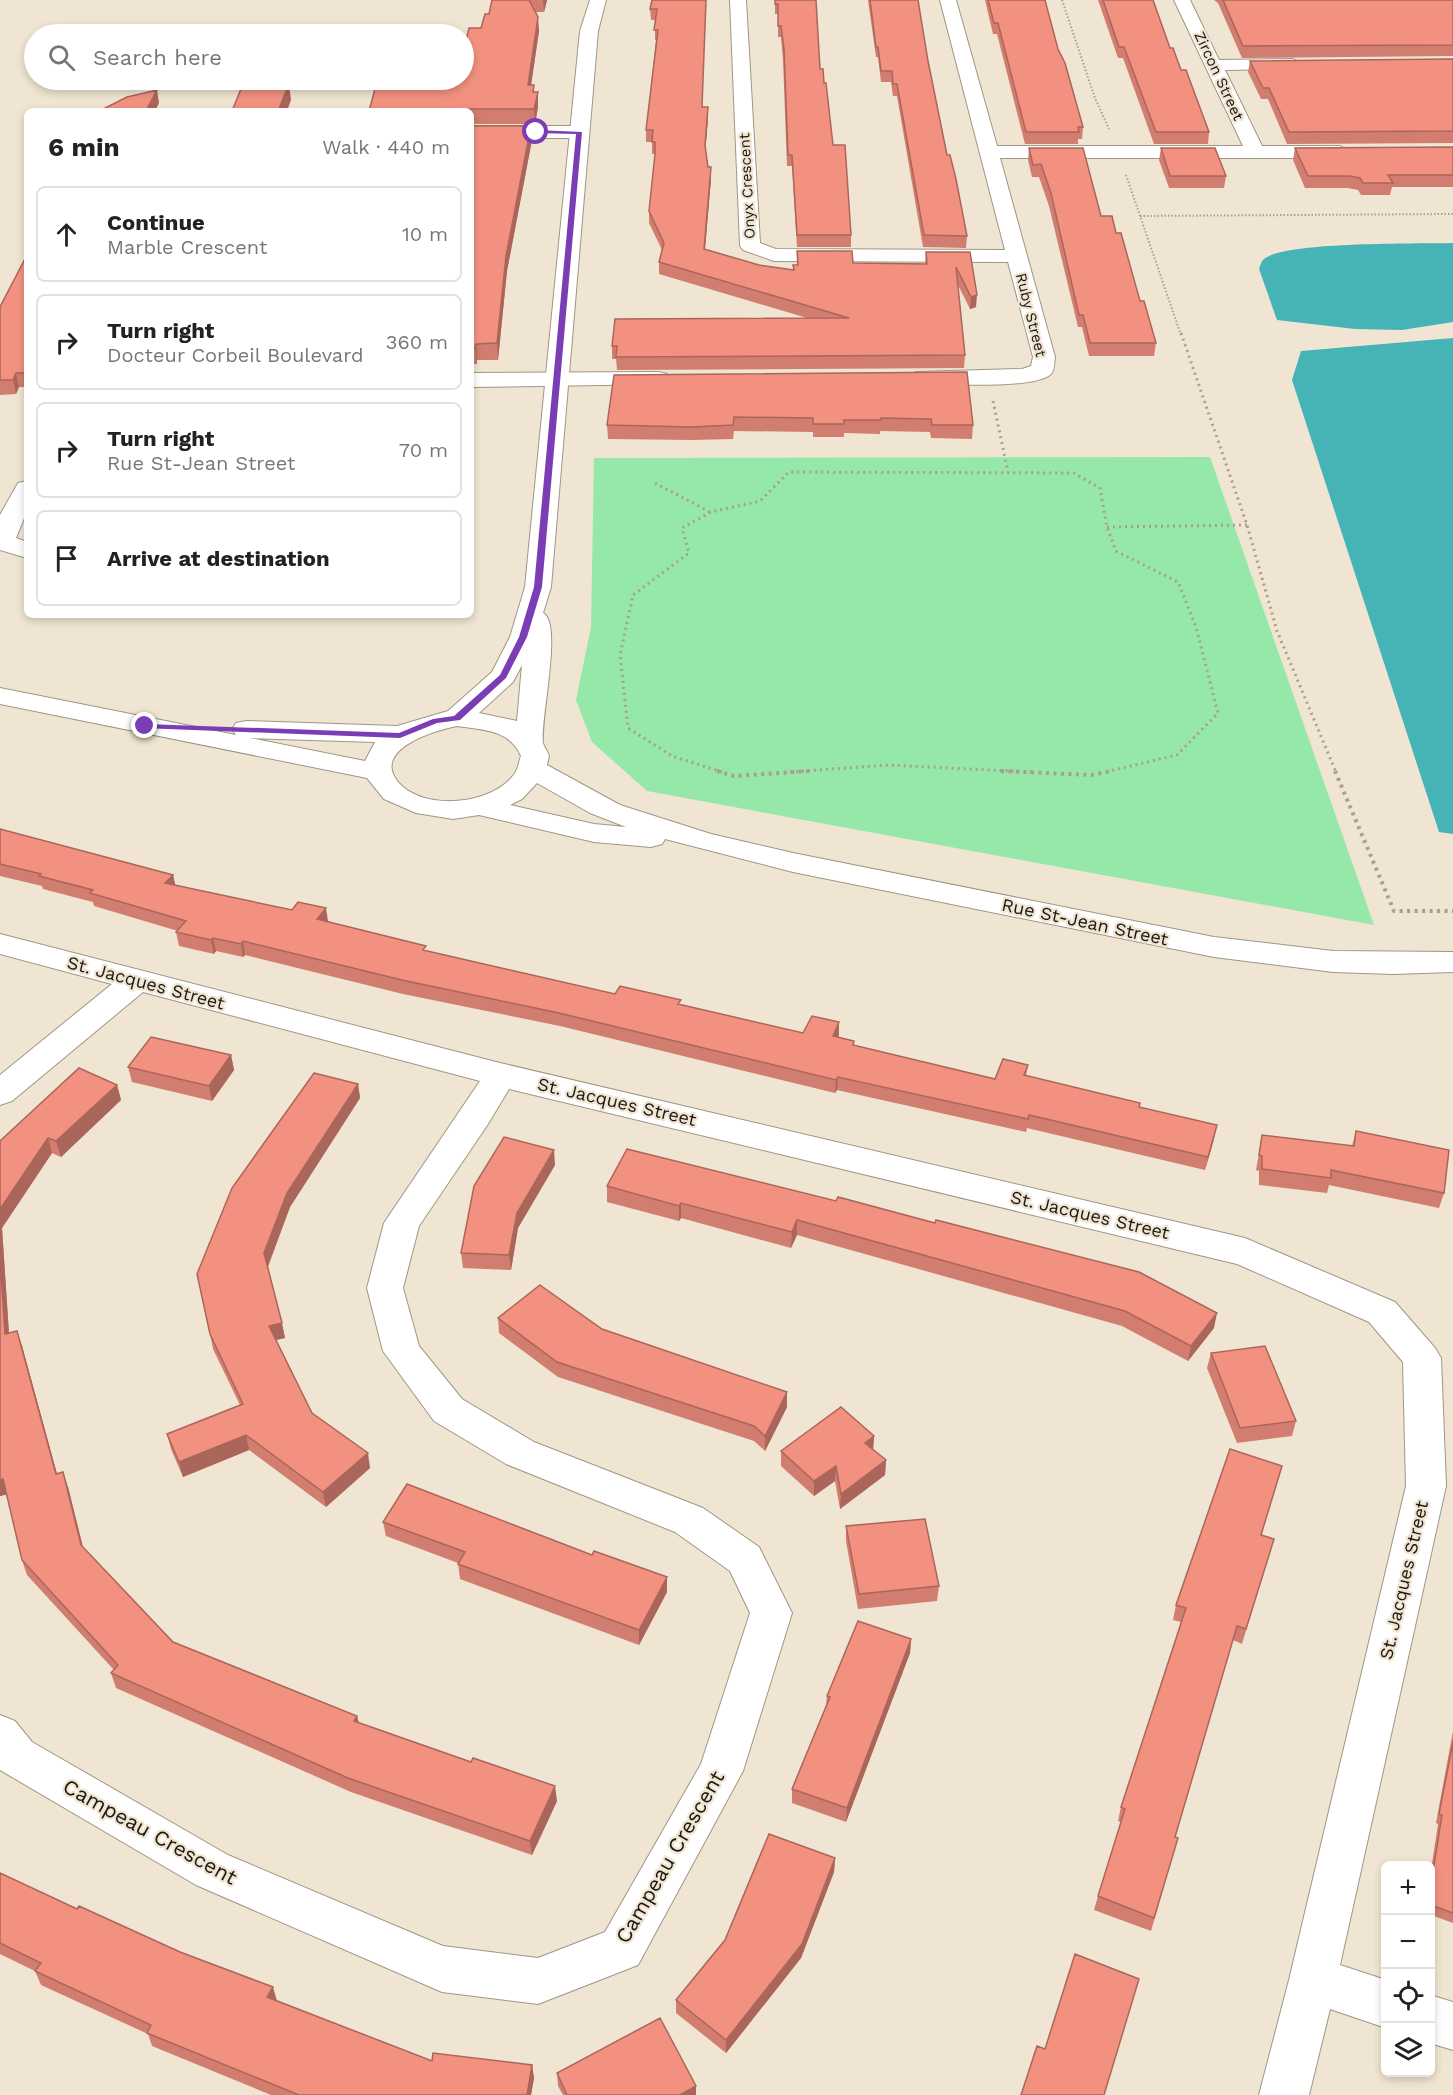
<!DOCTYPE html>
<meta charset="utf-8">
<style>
body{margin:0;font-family:"Work Sans",sans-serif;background:#f2f2f2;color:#222}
.controls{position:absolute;right:18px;bottom:18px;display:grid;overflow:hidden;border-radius:9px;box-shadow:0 3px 9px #0003}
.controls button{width:54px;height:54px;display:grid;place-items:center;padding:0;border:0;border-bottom:2px solid #e0e0e0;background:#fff;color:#222;font:30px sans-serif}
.stop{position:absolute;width:18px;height:18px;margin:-14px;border:4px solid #7a3db3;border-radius:50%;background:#fff}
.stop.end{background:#7a3db3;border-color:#fff;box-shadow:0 2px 6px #0008}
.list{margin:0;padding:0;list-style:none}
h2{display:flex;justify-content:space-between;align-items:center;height:78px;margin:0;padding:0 24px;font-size:26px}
h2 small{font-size:20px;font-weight:400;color:#767676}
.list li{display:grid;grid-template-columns:39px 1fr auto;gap:18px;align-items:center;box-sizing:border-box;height:96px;margin:0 12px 12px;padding:0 12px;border:2px solid #e0e0e0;border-radius:9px}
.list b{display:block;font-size:22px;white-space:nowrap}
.list p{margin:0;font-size:20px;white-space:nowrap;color:#767676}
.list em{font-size:20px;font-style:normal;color:#767676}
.icon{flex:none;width:33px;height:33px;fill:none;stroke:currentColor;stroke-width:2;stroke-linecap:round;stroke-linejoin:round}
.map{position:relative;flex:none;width:1453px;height:2095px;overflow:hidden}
.search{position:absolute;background:#fff;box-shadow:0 3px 9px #0003;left:24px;top:24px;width:450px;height:66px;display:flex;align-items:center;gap:15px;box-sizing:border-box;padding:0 21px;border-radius:33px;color:#767676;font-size:22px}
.panel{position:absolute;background:#fff;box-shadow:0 3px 9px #0003;left:24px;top:108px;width:450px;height:510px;border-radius:9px}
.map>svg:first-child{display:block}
.green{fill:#95e8a7}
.water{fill:#46b3b7}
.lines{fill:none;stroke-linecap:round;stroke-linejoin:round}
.street-casing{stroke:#a09685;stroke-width:2}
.secondary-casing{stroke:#a09685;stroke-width:2}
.path-far2{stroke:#a89f91;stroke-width:2;stroke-dasharray:1.5 2;stroke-linecap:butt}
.path-far1{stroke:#a89f91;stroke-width:3;stroke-dasharray:2 4;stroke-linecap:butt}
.path{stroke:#a89f91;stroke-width:4;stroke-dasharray:3 4.5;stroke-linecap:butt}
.street{fill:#fff;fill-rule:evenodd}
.secondary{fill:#fff;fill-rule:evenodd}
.wall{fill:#d17d6f}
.shaded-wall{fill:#aa665a}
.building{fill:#f39181;stroke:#aa665a;stroke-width:1.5}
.route{fill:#7a3db3}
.labels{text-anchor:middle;stroke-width:4.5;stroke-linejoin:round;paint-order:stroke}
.far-street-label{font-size:15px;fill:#1b1811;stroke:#f0e5d2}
.street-label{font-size:18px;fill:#1b1811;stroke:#f0e5d2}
.near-street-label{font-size:21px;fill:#1b1811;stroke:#f0e5d2}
</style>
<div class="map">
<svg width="1453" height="2095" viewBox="0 0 1453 2095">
<rect width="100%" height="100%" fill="#f0e5d2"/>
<!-- green -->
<path class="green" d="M1210,457L1374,925L647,791L592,742L576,700L591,627L594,458Z"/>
<!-- water -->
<path class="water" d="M1453,243V322L1402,330L1355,329L1277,320L1259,269C1260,266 1261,262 1263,260C1280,241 1422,244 1453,243Z
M1453,338V834L1439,832L1292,380L1301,351Z"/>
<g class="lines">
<!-- street casing -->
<g class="street-casing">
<path id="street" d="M730,0H746L760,243L776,249L1005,250L940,0H956L997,146H1243L1174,0H1190L1219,60L1293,59L1302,64L1293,69L1225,70L1262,146H1340L1350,152L1340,158H1000L1055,357C1054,362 1055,371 1050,375C1032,389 950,384 924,384L916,382L913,377L916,372L1022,369L1031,366L1033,357L1008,262L774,261L743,250L740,246Z
M471,126H579L588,132L579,138H471Z
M659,372L667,374L670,379L667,384L471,387V373Z
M27,481V511L16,538L27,542V558L0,550V515L18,483Z
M0,934L500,1063L1245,1238L1395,1302L1435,1348L1441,1358L1446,1486L1340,1965L1386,1980V2028L1330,2009L1309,2095H1259L1289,1980L1406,1486L1403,1362L1369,1322L1237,1264L509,1089L488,1124L419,1226L403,1288L419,1346L462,1399L534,1442L703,1508L759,1547L792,1613L743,1771L638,1965L538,2004L442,1992L196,1885L0,1770V1715L15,1721L32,1742L228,1855L443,1946L538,1958L605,1932L701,1764L750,1613L730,1571L675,1532L506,1464L434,1421L383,1351L367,1288L384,1223L480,1081L143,992L12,1101L0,1105V1075L112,984L0,954Z
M1430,1995L1453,2002V2050L1430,2043Z"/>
</g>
<!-- secondary casing -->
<g class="secondary-casing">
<path id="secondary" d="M590,0H606L598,31L551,587L543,613C563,623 540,719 543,743C544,747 548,752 549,756L547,765L620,805L711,834L793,853L1214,937L1333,951L1453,952V972L1393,974L1333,972L1214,957L793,872L665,839L662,844L651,847L594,842L479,815L453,819L416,813L384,799L367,778L0,704V688L236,735L232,729L236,723L246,721L397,726L448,711L492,672L510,637L525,587L580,31ZM522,665L517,721L479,713L513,682ZM457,726C483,730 509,729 521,756C519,761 518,769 515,773C494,805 423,812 398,782C371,749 436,730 457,726ZM250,738L375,742L365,761ZM537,783L590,813L626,827L594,824L510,805L522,799Z"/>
</g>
<!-- path-far2 -->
<path class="path-far2" d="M1062,0L1095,98L1109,129
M1126,175L1181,335
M1140,216L1453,214"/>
<!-- path-far1 -->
<path class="path-far1" d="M1181,333L1247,525L1277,631L1336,772
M993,401L1008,472
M655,483L710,512
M1107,527L1247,525
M722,772L672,756L628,728L620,655L633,595L689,553L682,528L711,512L760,501L789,472L1074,473L1100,488L1107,527L1116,551L1178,582L1196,627L1218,713L1177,755L1105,772
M790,772L888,765L1031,772"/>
<!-- path -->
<path class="path" d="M717,771L734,776L811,771
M1001,771L1092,775L1111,771
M1335,771L1394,911H1453"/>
<!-- street -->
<use href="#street" class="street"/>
<!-- secondary -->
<use href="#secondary" class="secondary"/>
</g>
<!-- wall -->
<path class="wall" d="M492,0H547L544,12H535L539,31L531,85L535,92L538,107L535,124H471V111H369L455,83L489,14Z
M652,0L708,119L705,149L708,167H711V179L705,249L759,265L793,270L797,265V251L853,263L925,264L926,252H970L976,307L970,309L958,285L965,355L964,368L617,370L616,359H612V346L807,318L659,274V262L662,250L649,223V211L655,154H652V142H646V130L656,40H655V20H651L650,9Z
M775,0L820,69L824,83L833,145L851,235V247H797L792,166H787L783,60L781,37H778V14H775Z
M868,0H918L928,61L947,155L967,236L966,248L923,247L897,96H893L891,82H881L878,57H876Z
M985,0H1045L1058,49L1083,127L1082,139H1078V144H1025L997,34H993Z
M1098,0H1153L1170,48L1181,70L1209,132L1208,144H1154L1123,58H1118Z
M1214,0H1453V56L1242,58L1218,3Z
M1453,59V143L1287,144L1268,99H1261L1248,72L1250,61Z
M471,126L532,140L507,271L498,360H477V364H471Z
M1453,147V187H1392L1390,195H1361L1358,190L1348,188H1305L1293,160L1295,148Z
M1029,148L1101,216L1116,233L1140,301L1156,343L1154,356H1089L1082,327H1078L1049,206L1039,177H1032L1028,160Z
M1161,148L1226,176L1224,188H1169L1159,160Z
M27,254V387H19L16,394L0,395V307Z
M967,372L973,425L972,439L931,438L930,432L880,431V434L844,433V437H813V432L734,431L733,439L692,440L608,439L607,425Z
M0,829L173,875L175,885L328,921L327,922L427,951L615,994L681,1005L803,1033L839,1035L838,1037L854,1041V1045L995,1079L1028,1065L1026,1076L1140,1103L1139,1107L1214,1139L1205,1170L1027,1128L1026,1132L837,1090L835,1093L560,1026L403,994L245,955L243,957L216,951L214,954L179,946L176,932L178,931L94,906L93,902L43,889L42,886L0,876Z
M231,1055L234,1070L212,1101L132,1082L128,1067Z
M358,1084L360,1098L290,1207L268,1267L285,1338L276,1340L312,1413L370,1468L326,1507L249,1450L183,1477L171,1449L167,1434L240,1405L213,1349L210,1334Z
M117,1085L121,1100L61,1157L52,1153L2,1228L9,1333L22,1346L57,1474L68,1487L83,1547L173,1642L357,1716L359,1723L557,1801L532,1855L351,1792L116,1688L111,1673L114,1670L27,1575L22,1560L7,1494L0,1496V1141Z
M1356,1131L1444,1193L1439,1208L1329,1185L1327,1193L1259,1185V1171L1256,1170L1262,1135L1352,1146Z
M627,1149L1214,1328L1188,1361L1122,1326L797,1235L791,1248L681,1218L679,1221L607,1202V1186Z
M555,1165L518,1228L511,1270L463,1268L461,1253Z
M498,1318L602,1329L787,1407L765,1451L754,1441L558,1377L499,1333Z
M1211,1353L1296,1421L1292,1436L1237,1443L1207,1368Z
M874,1436L873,1450L886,1460L885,1475L840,1509L835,1481L814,1496L781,1466V1451Z
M383,1522L667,1592L639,1645L460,1579L458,1563L386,1536Z
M846,1526L939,1586L937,1601L858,1609L846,1541Z
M1262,1535L1269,1554L1242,1644L1233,1640L1175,1837L1178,1838L1151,1931L1094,1910L1098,1896L1121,1822L1118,1821L1121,1807L1181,1622L1173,1620L1176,1605Z
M911,1639L910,1653L846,1822L792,1803V1789L826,1706L827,1696Z
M1453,1731V1923L1431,1915V1870L1438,1824L1436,1823Z
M835,1858L834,1872L801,1958L726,2053L676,2013V2000L725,1940Z
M0,1873L276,2001L432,2061L532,2065L534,2078L531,2095H271L152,2046L148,2034L41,1985L35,1971L0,1954Z
M557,2073L696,2095H563L558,2086Z"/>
<!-- shaded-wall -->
<path class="shaded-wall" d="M543,0H547L544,12Z
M538,17L539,31L529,99L528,85Z
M289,84L291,100L287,111H278Z
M157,90L159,103L155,111H146Z
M538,92V107L535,124L534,109Z
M708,107V119L705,156V145Z
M531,126L532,140L507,271L498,360L497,343L506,256Z
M711,167V179L704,261V249Z
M977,295L976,307L970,309L971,297Z
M476,344L477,360V364L475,348Z
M16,373L19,387L16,394L13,380Z
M173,875L176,888L165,883Z
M326,908L328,921L320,933L317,919Z
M213,938L216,951L214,954L211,940Z
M243,941L245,955L243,957L241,944Z
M839,1022V1035L833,1049V1036Z
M231,1055L234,1070L212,1101L209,1086Z
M838,1077L837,1090L835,1093L836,1080Z
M358,1084L360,1098L290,1207L267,1268L264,1253L287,1193Z
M117,1085L121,1100L61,1157L56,1141Z
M1217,1125L1214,1139L1205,1170L1208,1157Z
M48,1138L52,1153L2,1228L10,1350L5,1334L0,1256V1209Z
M554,1150L555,1165L518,1228L511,1270L509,1255L517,1213Z
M681,1203V1218L679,1221V1206Z
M797,1220V1235L791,1248L792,1232Z
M1217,1313L1214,1328L1188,1361L1191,1346Z
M282,1323L285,1338L272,1341L269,1326Z
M17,1331L22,1346L61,1489L56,1474Z
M787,1392V1407L765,1451V1436Z
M246,1435L249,1450L183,1477L179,1462Z
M874,1436L873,1451L865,1443Z
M368,1453L370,1468L326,1507L323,1492Z
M886,1460L885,1475L840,1509L841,1494Z
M836,1466L835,1481L814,1496V1481Z
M63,1472L68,1487L86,1560L81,1545Z
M3,1479L9,1494L0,1496V1480Z
M667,1577V1592L639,1645V1630Z
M911,1639L910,1653L846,1822L847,1808Z
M357,1716L360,1730L354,1721Z
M555,1786L557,1801L532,1855L530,1841Z
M835,1858L834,1872L801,1958L726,2053V2040Z
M273,1987L277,2001L267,1997Z
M532,2065L534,2078L531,2095H527Z
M696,2086V2095H680Z"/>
<!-- building -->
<path class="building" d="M492,0H529L538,17L528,85H534L533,92H538L534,109H470L468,111H369L376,85L455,83L456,80H464V50L469,28H481L485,14H489Z
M652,0H706L702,107H708L705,145L708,167H711L704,249L759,265L794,270L793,265H798L797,251H852L853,263L927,264L926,252H970L977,295L971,297L956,267L965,355L616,357L617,346H612L615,319L849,318L659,262L664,243L649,211L655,154V142H652L653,130H646L658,30H654L657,9H650Z
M775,0H816L820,69H823L824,83H826L833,145H845L851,235H797L792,155H788L784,49L781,26H778V4H775Z
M870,0H918L928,61L947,155H950L956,179L967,236L924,235L897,84H893L892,71H881L878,47H876Z
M988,0H1045L1058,49L1065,63L1083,127H1078L1079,132H1026L998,23H994Z
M1103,0H1153L1170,48H1173L1181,70H1186L1209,132H1156L1124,47H1119Z
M1223,0H1453V45L1243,46Z
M1453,59V131L1289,132L1269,88H1263L1250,61Z
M243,84H289L278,111H232Z
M157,90L146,111H103L105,108L127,97Z
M471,126H531L506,256L497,343L476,344L475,348H471Z
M1453,147V175H1388L1393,183H1363L1360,178L1350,176H1308L1295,148Z
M1029,148H1083L1101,216H1112L1116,233H1121L1140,301H1144L1156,343H1090L1083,315H1079L1051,193L1041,164L1033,165Z
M1161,148H1215L1226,176H1170Z
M27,255V373H16L13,380H0V307Z
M967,372L973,425H932L931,419L881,418V420H844V424H813V418L734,417L733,425L692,427L607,425L614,375Z
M0,829L173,875L165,883L292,910L298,902L326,908L317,919L426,946L423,950L615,994L620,986L681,1000L678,1004L803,1033L812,1016L839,1022L833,1036L854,1041L853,1045L995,1079L1003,1059L1028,1065L1024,1075L1140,1103L1139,1107L1217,1125L1208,1157L1029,1115L1028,1119L838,1077L836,1080L559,1013L402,980L243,941L241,944L213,938L211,940L176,932L186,921L90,893L93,890L39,876L41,874L0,864Z
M151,1037L231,1055L209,1086L128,1067Z
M79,1068L117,1085L56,1141L48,1138L0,1209V1141Z
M314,1073L358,1084L287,1193L264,1253L282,1323L269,1326L312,1413L368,1453L323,1492L246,1435L179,1462L167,1434L243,1404L210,1334L197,1274L232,1188Z
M1356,1131L1449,1150L1444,1193L1331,1170V1178L1262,1169V1156L1259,1155L1262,1135L1354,1146Z
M504,1137L554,1150L517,1213L509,1255L461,1253L474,1186Z
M627,1149L836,1201L838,1197L935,1223L936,1220L1139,1272L1217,1313L1191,1346L1125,1311L797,1220L792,1232L681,1203L679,1206L607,1186Z
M0,1256L5,1334L17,1331L56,1474L63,1472L81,1545L173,1642L357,1716L354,1721L471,1762L473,1758L555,1786L530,1841L348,1778L111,1673L118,1665L22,1560L3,1479L0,1480Z
M540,1285L602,1329L787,1392L765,1436L754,1426L557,1362L498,1318Z
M1265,1346L1296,1421L1240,1428L1211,1353Z
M841,1407L874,1436L865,1443L886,1460L841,1494L836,1466L814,1481L781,1451Z
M1230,1449L1282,1466L1261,1535L1274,1539L1246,1629L1237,1626L1175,1837L1178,1838L1154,1918L1098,1896L1125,1809L1121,1807L1186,1608L1176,1605Z
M407,1484L592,1555L594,1551L667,1577L639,1630L458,1564L465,1552L383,1522Z
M925,1519L939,1586L859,1594L846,1526Z
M858,1621L911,1639L847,1808L792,1789L830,1697L827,1696Z
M1453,1742V1913L1431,1905V1884L1442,1815L1439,1814Z
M769,1834L835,1858L802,1944L726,2040L676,2000L725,1940Z
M0,1873L77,1909L79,1906L180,1952L273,1987L267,1997L432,2061L433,2053L532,2065L527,2095H299L147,2033L151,2025L35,1971L41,1963L0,1943Z
M1075,1954L1139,1979L1104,2095H1021L1037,2046L1045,2049Z
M660,2018L696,2086L680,2095H567L557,2073Z"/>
<!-- route -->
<path class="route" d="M536,130L582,132L542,587L527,637L506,678L460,720L437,723L400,738L142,728L145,724L399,733L433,719L454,716L500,675L519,637L534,587L576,134L534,133Z"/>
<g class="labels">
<!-- far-street labels -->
<g class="far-street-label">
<text transform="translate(1219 76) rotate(65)" y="5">Zircon Street</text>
<text transform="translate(747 186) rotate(-93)" y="5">Onyx Crescent</text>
<text transform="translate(1031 315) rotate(76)" y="5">Ruby Street</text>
</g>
<!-- street labels -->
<g class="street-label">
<text transform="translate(1085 922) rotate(12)" y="6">Rue St-Jean Street</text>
<text transform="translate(146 983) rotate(15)" y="6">St. Jacques Street</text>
<text transform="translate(617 1102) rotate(13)" y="6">St. Jacques Street</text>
<text transform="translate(1090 1215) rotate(13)" y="6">St. Jacques Street</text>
<text transform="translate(1404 1580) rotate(-77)" y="6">St. Jacques Street</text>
</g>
<!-- near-street labels -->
<g class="near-street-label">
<text transform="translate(150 1832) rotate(29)" y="7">Campeau Crescent</text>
<text transform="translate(670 1857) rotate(-60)" y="7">Campeau Crescent</text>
</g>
</g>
</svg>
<div class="controls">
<button>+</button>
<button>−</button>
<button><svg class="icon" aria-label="locate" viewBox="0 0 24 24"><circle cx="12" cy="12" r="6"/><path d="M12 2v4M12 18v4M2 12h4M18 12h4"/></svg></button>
<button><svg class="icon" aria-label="layers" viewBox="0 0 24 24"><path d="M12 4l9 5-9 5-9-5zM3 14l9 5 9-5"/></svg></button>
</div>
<div class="stop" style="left:536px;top:132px"></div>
<div class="stop end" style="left:145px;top:726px"></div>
<div class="search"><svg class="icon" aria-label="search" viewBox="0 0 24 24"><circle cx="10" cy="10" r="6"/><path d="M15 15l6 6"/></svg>Search here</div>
<section class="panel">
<h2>6 min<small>Walk · 440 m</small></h2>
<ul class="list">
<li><svg class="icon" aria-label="ahead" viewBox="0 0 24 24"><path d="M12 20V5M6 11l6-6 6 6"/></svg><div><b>Continue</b><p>Marble Crescent</p></div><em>10 m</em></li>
<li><svg class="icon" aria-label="right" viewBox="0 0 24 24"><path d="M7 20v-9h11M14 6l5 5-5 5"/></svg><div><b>Turn right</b><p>Docteur Corbeil Boulevard</p></div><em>360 m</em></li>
<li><svg class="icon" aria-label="right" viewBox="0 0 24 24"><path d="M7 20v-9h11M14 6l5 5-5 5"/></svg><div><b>Turn right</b><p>Rue St-Jean Street</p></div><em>70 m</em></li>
<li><svg class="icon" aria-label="arrive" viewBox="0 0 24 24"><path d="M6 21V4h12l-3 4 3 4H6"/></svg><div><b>Arrive at destination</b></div></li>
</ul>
</section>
</div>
